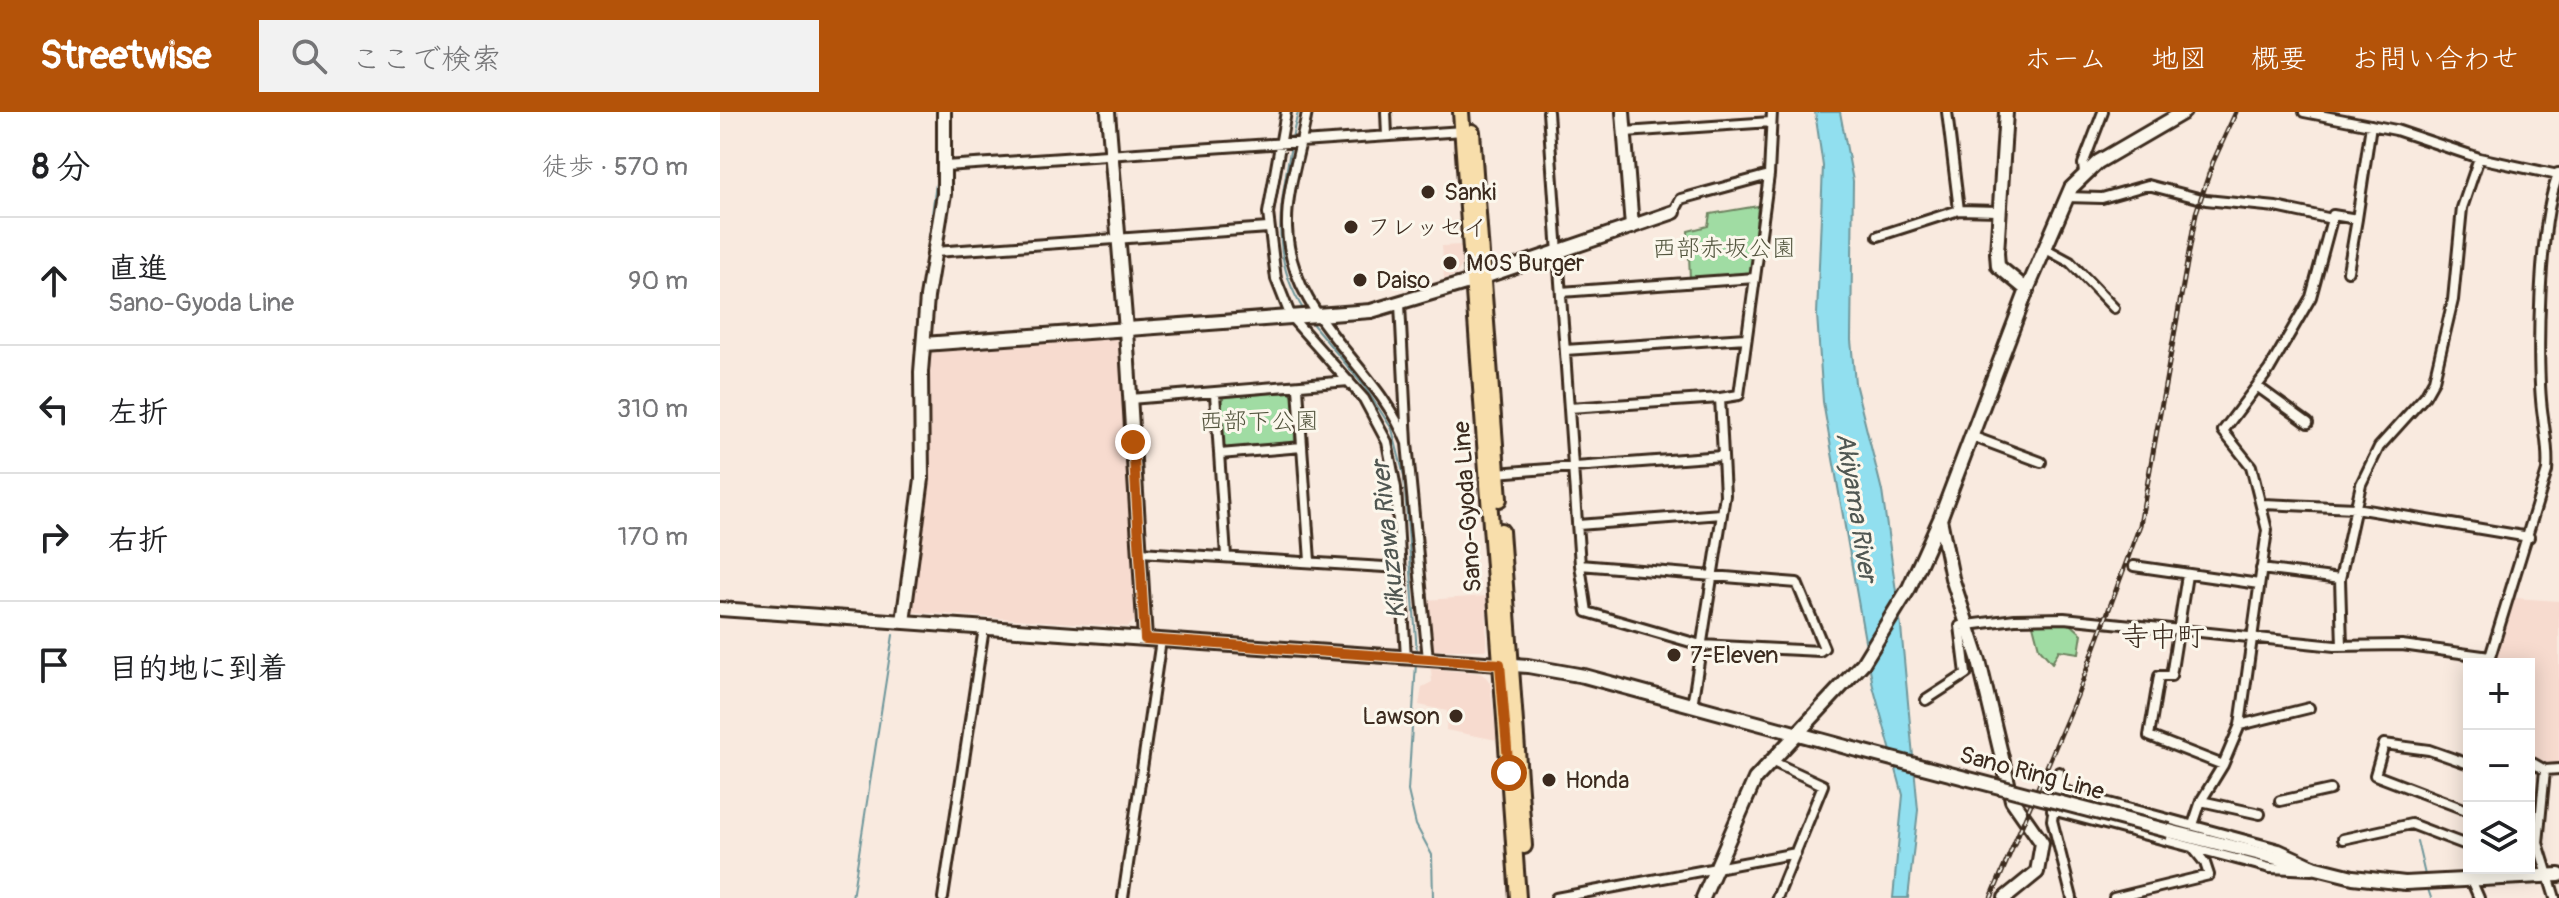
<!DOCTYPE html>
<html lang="ja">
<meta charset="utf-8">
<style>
body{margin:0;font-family:Pangolin,"Klee One",sans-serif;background:#f2f2f2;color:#202124}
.controls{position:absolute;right:24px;bottom:24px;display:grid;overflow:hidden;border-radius:0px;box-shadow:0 4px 20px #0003}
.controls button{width:72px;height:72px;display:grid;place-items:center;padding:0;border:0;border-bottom:2px solid #e0e0e0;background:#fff;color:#202124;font:40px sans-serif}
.stop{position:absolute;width:24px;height:24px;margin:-18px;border:6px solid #b45309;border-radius:50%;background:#fff}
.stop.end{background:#b45309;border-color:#fff;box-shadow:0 2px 8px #0008}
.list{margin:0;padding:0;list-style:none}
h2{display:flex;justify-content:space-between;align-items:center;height:104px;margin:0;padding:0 32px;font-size:34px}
h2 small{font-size:26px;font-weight:400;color:#757577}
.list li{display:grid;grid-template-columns:52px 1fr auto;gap:24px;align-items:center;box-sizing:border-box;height:128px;padding:0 32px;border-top:2px solid #e0e0e0}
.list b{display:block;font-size:30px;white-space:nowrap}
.list p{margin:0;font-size:26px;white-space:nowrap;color:#757577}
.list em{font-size:26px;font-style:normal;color:#757577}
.icon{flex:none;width:44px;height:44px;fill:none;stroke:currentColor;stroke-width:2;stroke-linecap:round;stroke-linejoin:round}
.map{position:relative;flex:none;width:1839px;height:786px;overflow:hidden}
header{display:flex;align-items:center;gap:48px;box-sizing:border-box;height:112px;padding:0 40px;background:#b45309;color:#fff}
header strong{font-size:38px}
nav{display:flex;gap:44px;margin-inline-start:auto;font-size:28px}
.search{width:560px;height:72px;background:#f2f2f2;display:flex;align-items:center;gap:20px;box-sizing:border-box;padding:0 28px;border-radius:0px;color:#757577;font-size:30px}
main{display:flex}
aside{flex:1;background:#fff}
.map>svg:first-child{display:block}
.built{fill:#f7dbcf}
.green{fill:#a0dca3;stroke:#6e8360;stroke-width:2}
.water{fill:#91dfef;stroke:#6f979b;stroke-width:2}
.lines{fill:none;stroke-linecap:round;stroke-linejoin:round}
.stream{stroke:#6f979b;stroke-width:2}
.street-casing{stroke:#3b2a1e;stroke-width:14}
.secondary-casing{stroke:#3b2a1e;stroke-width:18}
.primary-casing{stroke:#3b2a1e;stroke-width:20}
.street{stroke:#fbf7ec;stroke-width:8}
.secondary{stroke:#fbf7ec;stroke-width:12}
.primary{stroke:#f8deab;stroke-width:14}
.rail-casing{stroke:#3b2a1e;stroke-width:5}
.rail{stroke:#fbf7ec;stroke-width:2;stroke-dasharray:6;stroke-linecap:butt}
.secondary-bridge-casing{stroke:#3b2a1e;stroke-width:18;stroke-linecap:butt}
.secondary-bridge{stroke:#fbf7ec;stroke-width:12}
.route{stroke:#b45309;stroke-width:10}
.poi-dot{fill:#3b2a1e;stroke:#fbf7ec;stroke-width:3}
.labels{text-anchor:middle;stroke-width:6;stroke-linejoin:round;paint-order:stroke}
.poi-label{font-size:24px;fill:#3b2a1e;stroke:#fbf7ec;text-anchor:start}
.park-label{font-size:24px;fill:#54563f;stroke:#fbf7ec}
.street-label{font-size:24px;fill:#3b2a1e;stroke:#fbf7ec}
.water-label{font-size:26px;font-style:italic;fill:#505752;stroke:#fbf7ec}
.quarter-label{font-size:28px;fill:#3b2a1e;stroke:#fbf7ec}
</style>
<header>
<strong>Streetwise</strong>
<div class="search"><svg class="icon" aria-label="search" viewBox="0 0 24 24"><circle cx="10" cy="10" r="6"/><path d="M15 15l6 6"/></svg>ここで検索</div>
<nav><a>ホーム</a><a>地図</a><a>概要</a><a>お問い合わせ</a></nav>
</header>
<main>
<aside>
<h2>8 分<small>徒歩 · 570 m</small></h2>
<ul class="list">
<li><svg class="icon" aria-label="ahead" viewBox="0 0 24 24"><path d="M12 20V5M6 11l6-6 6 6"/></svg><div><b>直進</b><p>Sano-Gyoda Line</p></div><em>90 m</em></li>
<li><svg class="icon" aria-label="left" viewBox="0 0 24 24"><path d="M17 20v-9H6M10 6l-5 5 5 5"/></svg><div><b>左折</b></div><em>310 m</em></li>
<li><svg class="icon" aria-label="right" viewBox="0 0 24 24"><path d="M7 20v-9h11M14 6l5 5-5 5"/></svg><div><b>右折</b></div><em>170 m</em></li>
<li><svg class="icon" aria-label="arrive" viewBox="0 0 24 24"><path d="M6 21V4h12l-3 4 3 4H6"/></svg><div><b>目的地に到着</b></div></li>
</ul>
</aside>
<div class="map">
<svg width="1839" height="786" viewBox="0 0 1839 786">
<rect width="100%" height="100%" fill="#f9eadf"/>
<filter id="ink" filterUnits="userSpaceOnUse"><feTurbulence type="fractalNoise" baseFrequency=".0125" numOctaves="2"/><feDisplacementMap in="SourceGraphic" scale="16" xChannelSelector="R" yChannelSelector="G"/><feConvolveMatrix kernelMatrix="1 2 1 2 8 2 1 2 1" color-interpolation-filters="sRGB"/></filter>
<g filter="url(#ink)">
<!-- built -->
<path class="built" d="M741,133L742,154L735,163L724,167L722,134Z
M394,224L398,229L405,320L415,508L408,515L193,500L190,495L209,354L208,240L212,237Z
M767,484L766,538H713L709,534L705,488Z
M1795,486L1839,489V652H1824L1809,642V552H1774Z
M711,557L760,561L766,565L770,571L777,628L726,618L727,599L699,593L702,575L712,570Z"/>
<!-- green -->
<path class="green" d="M1038,94L1031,163L970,167L968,119L988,114L990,102Z
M569,280L574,283L575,334L503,337L500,289L504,285Z
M1346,508L1362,522L1359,541L1339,538L1332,551L1319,536L1312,509Z"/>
<!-- water -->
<path class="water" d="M1095,0H1120L1133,69L1131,228L1135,271L1162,379L1181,515L1198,698L1188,786H1173L1183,683L1153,574L1103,290L1097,203L1103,54Z"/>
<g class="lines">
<!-- stream -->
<path class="stream" d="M572,26L578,0
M571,33C561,93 548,144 585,200
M203,174L217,63L216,0
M590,209L644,274L672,317L684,364L697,541
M196,353L194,267L201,192
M177,499L196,360
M696,551L688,679L696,713L712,743L713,786
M1328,712L1348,786
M1697,729L1705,763
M1708,777L1711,786
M1422,785V786
M132,786L173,523"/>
<!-- street casing -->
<g class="street-casing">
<path id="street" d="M566,0L548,101L556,167L571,205L644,287L667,330L676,376L686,546
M587,0C581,38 566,76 567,115C570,207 656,252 687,331
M666,0L667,24
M828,0L860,453L867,500L981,533L1100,539L1104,536L1077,471L860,453
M1227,0L1239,98
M1584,0L1676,18L1759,46L1838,63
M905,20L1051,10
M225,54L743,19
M1364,61L1363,52L1383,0
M1346,85L1382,86L1428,73L1486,88L1556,95L1612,107L1613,103L1637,107L1651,13
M954,100L961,87L1049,63L1052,0
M1158,124L1239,98L1278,99
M1324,136L1350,150L1394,196
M215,140L548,116
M1628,159L1637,107
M841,180L1035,166
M680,192L687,331L708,547
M845,238L1026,226
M1538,275L1588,311
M578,276L590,449
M495,282L506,444
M410,287L629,269
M849,296L1000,286
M1251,324L1321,350
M500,342L582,335
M776,361L1002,344
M1543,392L1635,396L1809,425
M858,413L1001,402
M420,440L681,456
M1414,454L1539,472
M1541,457L1620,467
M1467,463L1451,564H1439L1429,624L1503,653
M1622,534L1620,467L1641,372L1659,335L1705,284L1714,268L1733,188L1742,96L1759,46
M1770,545L1827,359C1829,339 1825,324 1823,305C1815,255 1819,105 1839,61
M1206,588L1246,562L1240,514L1295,507L1344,506L1615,534L1682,533L1770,545L1769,552
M972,594L1005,383L1000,286L1019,283L1049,63
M1520,613L1589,596
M1051,649L1103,673L1057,786
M1809,649L1825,658L1818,731L1835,786
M1749,652L1709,638L1664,632L1655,663L1749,699
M1825,658L1839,657
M1337,677L1339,660
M1481,689L1540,702
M1560,689L1610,678
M1332,698L1550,756L1592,758
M1473,713L1481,689L1503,653L1520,613L1547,418L1531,354L1503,319L1549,258L1591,185L1612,107
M1623,727L1691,712L1749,734
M1752,770L1759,786
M223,786L264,516
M403,786L441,528
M836,786L1076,741
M1352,786L1332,708L1337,677L1559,737L1594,753
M1394,786L1489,763L1485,751L1473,736"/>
</g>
<!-- secondary casing -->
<g class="secondary-casing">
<path id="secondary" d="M388,0L406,218L425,527
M903,0L912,115
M1286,0L1277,141L1278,154L1307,178
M1838,63H1839
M204,232L651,199L752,169L954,100
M1220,407L1232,466L1259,549L1292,688L1322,731L1317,760L1285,786
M0,497L808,554L864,564L1130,636
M183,510L202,367L201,260L207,185L224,82V0
M1449,719L1633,765L1685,771L1839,763
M983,786L1035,667L1143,551L1189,476L1220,407L1307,178L1351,76L1378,50L1464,0"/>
</g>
<!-- primary casing -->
<g class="primary-casing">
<path id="primary" d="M741,0L798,786
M752,20L779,387
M781,419L804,734"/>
</g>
<!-- street -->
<use href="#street" class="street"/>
<!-- secondary -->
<use href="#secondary" class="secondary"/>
<!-- primary -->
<use href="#primary" class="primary"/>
<!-- rail casing -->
<g class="rail-casing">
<path id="rail" d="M1271,786L1357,584L1420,413L1476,101L1493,50L1516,0"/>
</g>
<!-- rail -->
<use href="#rail" class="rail"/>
<!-- secondary-bridge casing -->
<g class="secondary-bridge-casing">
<path id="secondary-bridge" d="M1130,636L1449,719"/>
</g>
<!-- secondary-bridge -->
<use href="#secondary-bridge" class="secondary-bridge"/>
</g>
</g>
<g class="lines" filter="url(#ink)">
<!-- route -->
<path class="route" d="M413,330L425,527L780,552L789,661"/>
</g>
<!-- markers -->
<g class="poi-dot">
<circle cx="708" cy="80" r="8"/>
<circle cx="631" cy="115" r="8"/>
<circle cx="730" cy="151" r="8"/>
<circle cx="640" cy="168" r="8"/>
<circle cx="954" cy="543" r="8"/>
<circle cx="736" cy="604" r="8"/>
<circle cx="829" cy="668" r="8"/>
</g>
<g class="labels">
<!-- poi labels -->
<g class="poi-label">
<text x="724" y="88">Sanki</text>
<text x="647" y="123">フレッセイ</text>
<text x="746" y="159">MOS Burger</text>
<text x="656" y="176">Daiso</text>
<text x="970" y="551">7-Eleven</text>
<text x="720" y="612" text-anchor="end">Lawson</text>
<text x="845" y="676">Honda</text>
</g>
<!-- park labels -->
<g class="park-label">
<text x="1004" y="144">西部赤坂公園</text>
<text x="539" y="317">西部下公園</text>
</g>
<!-- street labels -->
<g class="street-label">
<text transform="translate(747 395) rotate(-94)" y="8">Sano-Gyoda Line</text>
<text transform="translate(1312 661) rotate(15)" y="8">Sano Ring Line</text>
</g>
<!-- water labels -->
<g class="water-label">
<text transform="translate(1137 395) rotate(81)" y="9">Akiyama River</text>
<text transform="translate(668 428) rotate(-96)" y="9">Kikuzawa River</text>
</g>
<!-- quarter labels -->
<g class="quarter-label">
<text x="1443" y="534">寺中町</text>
</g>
</g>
</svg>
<div class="controls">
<button>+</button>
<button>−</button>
<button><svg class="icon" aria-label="layers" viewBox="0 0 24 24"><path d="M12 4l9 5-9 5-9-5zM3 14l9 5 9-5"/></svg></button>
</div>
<div class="stop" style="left:789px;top:661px"></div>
<div class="stop end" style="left:413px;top:330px"></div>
</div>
</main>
